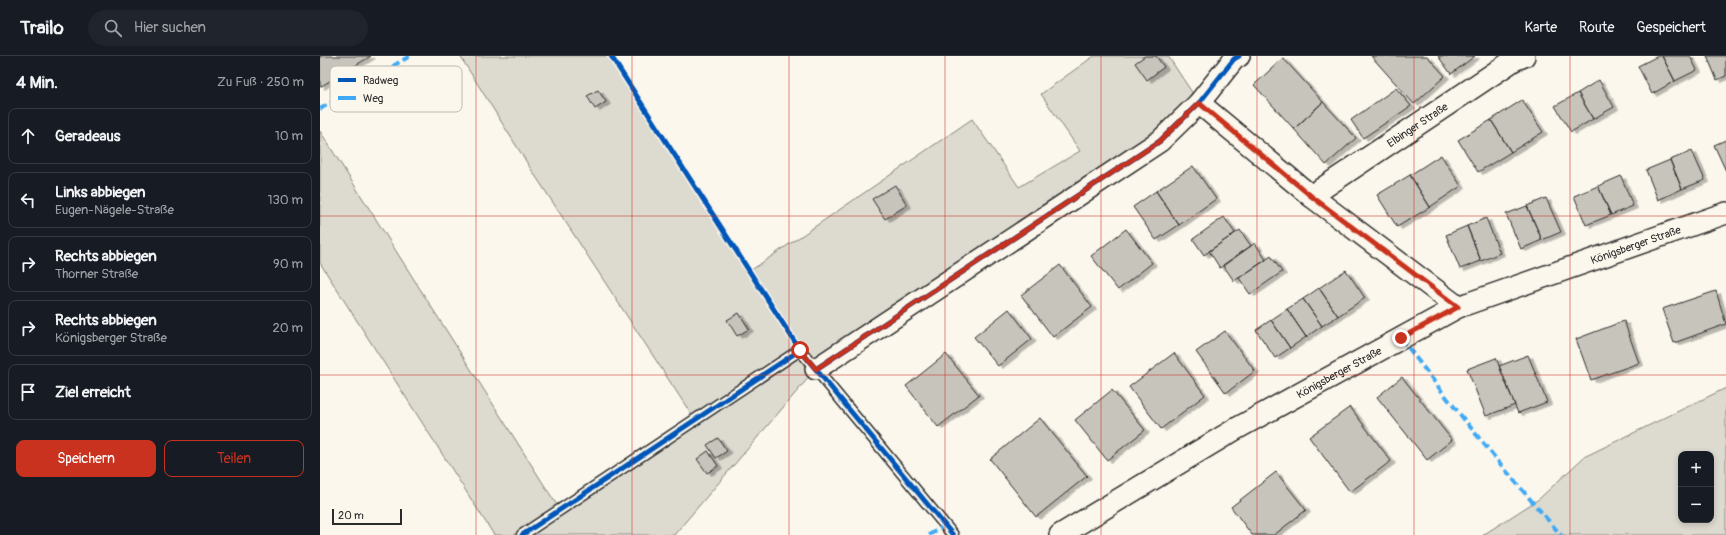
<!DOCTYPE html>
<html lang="de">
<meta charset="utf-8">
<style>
body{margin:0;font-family:Pangolin,sans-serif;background:#20242c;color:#f1f3f6}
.controls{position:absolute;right:12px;bottom:12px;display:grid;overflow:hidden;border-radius:8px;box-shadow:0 2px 6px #0003}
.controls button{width:36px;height:36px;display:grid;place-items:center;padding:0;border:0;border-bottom:1px solid #363941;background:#171b24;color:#f1f3f6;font:20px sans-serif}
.scale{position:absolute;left:12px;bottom:10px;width:70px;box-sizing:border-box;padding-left:4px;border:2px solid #2b2b2b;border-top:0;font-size:11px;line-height:14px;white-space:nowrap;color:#2b2b2b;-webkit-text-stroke:3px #fbf7ec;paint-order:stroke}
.stop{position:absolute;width:12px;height:12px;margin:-9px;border:3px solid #c8321e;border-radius:50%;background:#fff}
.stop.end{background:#c8321e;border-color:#fff;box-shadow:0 1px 4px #0008}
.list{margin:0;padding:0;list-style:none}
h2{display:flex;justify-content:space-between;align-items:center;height:52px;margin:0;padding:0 16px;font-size:17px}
h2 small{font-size:13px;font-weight:400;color:#9ea1a6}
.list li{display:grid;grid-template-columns:26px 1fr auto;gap:12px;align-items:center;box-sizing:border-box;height:56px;margin:0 8px 8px;padding:0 8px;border:1px solid #363941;border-radius:8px}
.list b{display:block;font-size:15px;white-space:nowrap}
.list p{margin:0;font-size:13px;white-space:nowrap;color:#9ea1a6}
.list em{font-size:13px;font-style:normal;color:#9ea1a6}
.actions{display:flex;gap:8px;padding:12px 16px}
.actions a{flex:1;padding:9px 0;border:1px solid #c8321e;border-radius:8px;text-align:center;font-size:14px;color:#c8321e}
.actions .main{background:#c8321e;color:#fff}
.icon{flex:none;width:22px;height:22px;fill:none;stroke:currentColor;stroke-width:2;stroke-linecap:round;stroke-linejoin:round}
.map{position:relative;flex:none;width:1406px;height:479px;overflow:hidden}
header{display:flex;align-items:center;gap:24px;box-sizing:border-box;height:56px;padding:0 20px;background:#171b24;border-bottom:1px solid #363941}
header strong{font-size:19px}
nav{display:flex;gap:22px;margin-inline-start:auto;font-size:14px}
.search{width:280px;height:36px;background:#20242c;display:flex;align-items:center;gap:10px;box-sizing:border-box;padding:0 14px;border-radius:22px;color:#9ea1a6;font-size:15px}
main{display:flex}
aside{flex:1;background:#171b24}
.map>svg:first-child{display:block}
.green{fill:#dddad0;stroke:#84827e;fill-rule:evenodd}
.building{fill:#c7c4bc;stroke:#2b2b2b;filter:url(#shadow)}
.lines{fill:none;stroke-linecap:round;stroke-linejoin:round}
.service-casing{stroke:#2b2b2b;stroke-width:13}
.minor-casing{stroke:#2b2b2b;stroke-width:24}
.service{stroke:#fbf7ec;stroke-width:10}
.minor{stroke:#fbf7ec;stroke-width:21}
.quiet{stroke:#3fa9f5;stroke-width:4;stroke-dasharray:8 4;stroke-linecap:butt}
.cycleway-casing{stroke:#fbf7ec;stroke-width:8}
.cycleway{stroke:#0057b8;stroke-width:5}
.route{stroke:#c8321e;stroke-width:5}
.grid{fill:none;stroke:#c8321e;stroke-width:1;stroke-opacity:0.55}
.labels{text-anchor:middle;stroke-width:4;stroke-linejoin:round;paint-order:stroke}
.street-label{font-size:11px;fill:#2b2b2b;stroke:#fbf7ec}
.key{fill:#fbf7ec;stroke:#bdbab2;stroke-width:1}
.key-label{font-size:11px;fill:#2b2b2b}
</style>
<header>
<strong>Trailo</strong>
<div class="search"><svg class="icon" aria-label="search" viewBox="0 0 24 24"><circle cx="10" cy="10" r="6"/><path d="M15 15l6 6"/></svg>Hier suchen</div>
<nav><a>Karte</a><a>Route</a><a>Gespeichert</a></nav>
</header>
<main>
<aside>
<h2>4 Min.<small>Zu Fuß · 250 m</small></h2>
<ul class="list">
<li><svg class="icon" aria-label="ahead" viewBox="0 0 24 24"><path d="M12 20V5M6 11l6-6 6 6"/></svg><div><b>Geradeaus</b></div><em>10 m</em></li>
<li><svg class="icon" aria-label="left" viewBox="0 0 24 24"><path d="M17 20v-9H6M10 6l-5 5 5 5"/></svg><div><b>Links abbiegen</b><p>Eugen-Nägele-Straße</p></div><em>130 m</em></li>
<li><svg class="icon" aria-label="right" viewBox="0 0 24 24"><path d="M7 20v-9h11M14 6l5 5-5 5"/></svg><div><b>Rechts abbiegen</b><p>Thorner Straße</p></div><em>90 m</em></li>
<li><svg class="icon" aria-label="right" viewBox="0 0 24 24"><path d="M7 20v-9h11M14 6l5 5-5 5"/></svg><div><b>Rechts abbiegen</b><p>Königsberger Straße</p></div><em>20 m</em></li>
<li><svg class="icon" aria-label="arrive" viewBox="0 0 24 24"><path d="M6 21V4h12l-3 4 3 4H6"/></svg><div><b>Ziel erreicht</b></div></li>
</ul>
<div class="actions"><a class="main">Speichern</a><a>Teilen</a></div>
</aside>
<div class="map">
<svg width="1406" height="479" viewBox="0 0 1406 479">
<defs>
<filter id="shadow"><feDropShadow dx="4.5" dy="2.5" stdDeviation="0" flood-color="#0004"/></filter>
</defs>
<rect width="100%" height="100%" fill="#fbf7ec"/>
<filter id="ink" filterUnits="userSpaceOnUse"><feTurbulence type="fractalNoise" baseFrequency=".025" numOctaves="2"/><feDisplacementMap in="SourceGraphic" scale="8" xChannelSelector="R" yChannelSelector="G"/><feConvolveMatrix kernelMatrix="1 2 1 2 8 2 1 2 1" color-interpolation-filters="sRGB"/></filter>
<g filter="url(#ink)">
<!-- green -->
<path class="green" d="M140,0H291L430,215L652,63L699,131L760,95L721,38L774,0H848L879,47L496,313L354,479H174L0,207V75L240,454L375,364L209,110Z
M1406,332V479H1163L1219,443L1264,401ZM1361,398H1391V464H1361Z"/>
<!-- building -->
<path class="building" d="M0,0H51L0,31Z
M825,0H836L844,11L827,24L815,7Z
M1051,0H1107L1125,20L1094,48Z
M1118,0H1155L1131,18Z
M1338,0H1342L1355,25L1332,38L1318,10Z
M1342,0H1370L1377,14L1355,25Z
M1387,0H1406V20L1397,24Z
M963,2L1003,46L974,73L934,29Z
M1279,24L1294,51L1273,63L1258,37Z
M1076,32L1091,50L1043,82L1031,64Z
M278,34L286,46L275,53L267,40Z
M1258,37L1273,63L1251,76L1235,50Z
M1202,44L1223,76L1191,96L1171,64Z
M1003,46L1036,82L1006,109L974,73Z
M1171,64L1191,96L1158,116L1138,84Z
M1406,84V115L1394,89Z
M1372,95L1385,124L1362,133L1350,104Z
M1121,99L1141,130L1110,151L1090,119Z
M1350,104L1362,133L1338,144L1326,114Z
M873,110L896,143L859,169L836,135Z
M1090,119L1110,151L1077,171L1057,139Z
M1301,120L1313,150L1291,159L1278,130Z
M575,129L587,149L565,163L552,143Z
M1278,130L1291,159L1266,169L1254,140Z
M836,135L859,169L836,184L813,151Z
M1226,142L1241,176L1222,184L1207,150Z
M1207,150L1222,184L1201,193L1186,158Z
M904,161L915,177L884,199L873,183Z
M1166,162L1180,197L1161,205L1147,170Z
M1147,170L1161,205L1140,213L1126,179Z
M806,173L832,207L798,234L771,200Z
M920,174L931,190L900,212L889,195Z
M935,187L946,204L914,225L903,209Z
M951,200L962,216L930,238L919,222Z
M740,209L772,251L733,281L701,239Z
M1026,214L1045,242L1018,260L999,232Z
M999,232L1018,260L1002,270L983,243Z
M1396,235L1406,268L1354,287L1342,253Z
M983,243L1002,270L986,281L967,253Z
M689,253L712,283L678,310L654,281Z
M967,253L986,281L970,292L951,264Z
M419,257L429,273L417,280L407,264Z
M951,264L970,292L955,302L936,274Z
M1304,265L1319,307L1271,324L1256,283Z
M905,275L935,315L906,337L876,296Z
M854,297L885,339L841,373L809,331Z
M626,298L659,339L618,371L586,330Z
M1208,299L1227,346L1198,357L1179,310Z
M1176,302L1195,349L1166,360L1147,313Z
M1082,321L1132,384L1107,404L1057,341Z
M792,334L825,374L787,404L755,364Z
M1030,351L1071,405L1030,436L989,381Z
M720,362L767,420L716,461L670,403Z
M398,382L407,395L396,402L387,389Z
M388,395L398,410L387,417L377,403Z
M956,416L986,454L954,479H932L911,451Z"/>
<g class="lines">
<!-- service casing -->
<g class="service-casing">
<path id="service" d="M202,479L480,294L633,479"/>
</g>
<!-- minor casing -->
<g class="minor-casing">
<g id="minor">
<path d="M879,47L991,140L1138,251"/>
<path id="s1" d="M991,140L1194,4L1204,0"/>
<path d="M496,313L840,85L879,47L914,3L919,0"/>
<path id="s2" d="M740,479L914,374L1138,251L1406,157"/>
</g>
</g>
<!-- service -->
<use href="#service" class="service"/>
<!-- minor -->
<use href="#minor" class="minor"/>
<!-- quiet -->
<path class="quiet" d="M0,53L90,0
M1081,282C1132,350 1185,415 1241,479
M609,479L625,469"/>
<!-- cycleway casing -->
<g class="cycleway-casing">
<path id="cycleway" d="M291,0L480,294L633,479
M496,313L840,85L879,47L914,3L919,0
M202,479L480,294"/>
</g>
<!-- cycleway -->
<use href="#cycleway" class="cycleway"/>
</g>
</g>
<g class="lines" filter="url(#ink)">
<!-- route -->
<path class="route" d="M480,294L496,313L840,85L879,47L991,140L1138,251L1081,282"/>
</g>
<!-- grid -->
<path class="grid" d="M156,0V479M312,0V479M469,0V479M625,0V479M781,0V479M937,0V479M1094,0V479M1250,0V479M0,160H1406M0,319H1406"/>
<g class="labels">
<!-- street labels -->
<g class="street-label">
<text dy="4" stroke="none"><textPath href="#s1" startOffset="128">Elbinger Straße</textPath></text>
<text dy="4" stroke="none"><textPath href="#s2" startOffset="647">Königsberger Straße</textPath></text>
<text dy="4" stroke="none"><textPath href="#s2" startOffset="323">Königsberger Straße</textPath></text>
</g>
</g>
<!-- legend -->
<rect x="10" y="10" width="132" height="46" rx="6" class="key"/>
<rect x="18" y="22" width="18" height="4" fill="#0057b8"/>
<rect x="18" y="40" width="18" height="4" fill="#3fa9f5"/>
<g class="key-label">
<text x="43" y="28">Radweg</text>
<text x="43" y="46">Weg</text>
</g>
</svg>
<div class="controls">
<button>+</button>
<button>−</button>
</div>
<div class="scale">20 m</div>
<div class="stop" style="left:480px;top:294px"></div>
<div class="stop end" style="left:1081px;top:282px"></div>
</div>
</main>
